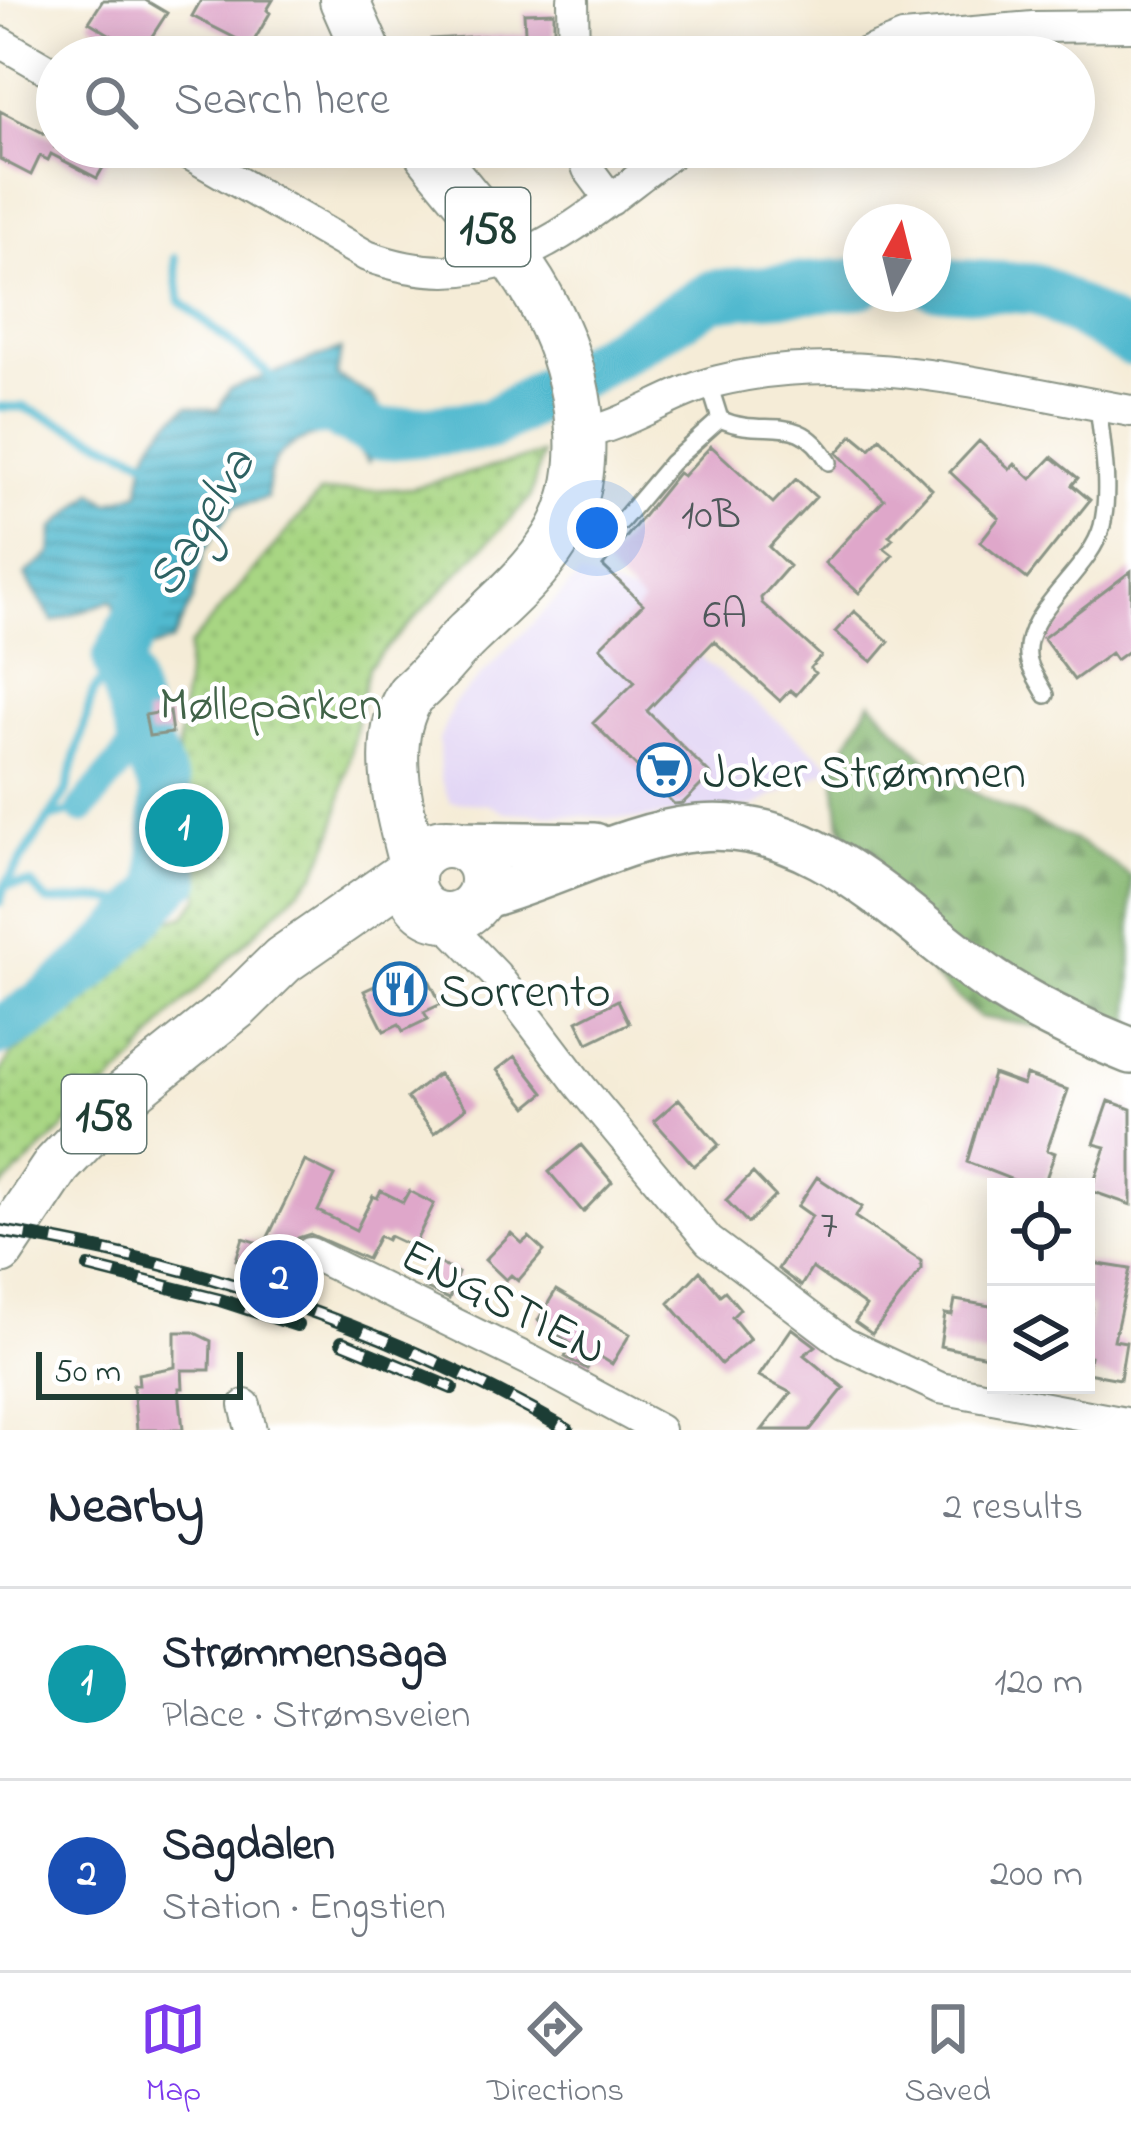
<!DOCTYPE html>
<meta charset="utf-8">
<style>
body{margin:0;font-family:"Indie Flower",sans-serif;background:#f6f6f7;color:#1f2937}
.controls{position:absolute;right:36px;bottom:36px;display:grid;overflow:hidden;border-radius:0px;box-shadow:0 6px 30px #0003}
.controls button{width:108px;height:108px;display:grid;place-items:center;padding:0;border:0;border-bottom:3px solid #e0e1e3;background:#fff;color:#1f2937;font:60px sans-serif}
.compass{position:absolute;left:843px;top:204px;width:108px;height:108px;border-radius:50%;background:#fff;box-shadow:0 6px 30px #0003;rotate:7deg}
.scale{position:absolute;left:36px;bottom:30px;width:207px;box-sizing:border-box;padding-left:12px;border:6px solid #1f3d34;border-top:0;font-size:33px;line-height:42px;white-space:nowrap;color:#1f3d34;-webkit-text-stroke:9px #fff;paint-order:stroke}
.you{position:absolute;left:597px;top:528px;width:42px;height:42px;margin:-30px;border:9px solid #fff;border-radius:50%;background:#1a73e8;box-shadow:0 0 0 18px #1a73e833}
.badge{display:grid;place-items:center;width:78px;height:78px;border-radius:50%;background:#7c3aed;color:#fff;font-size:39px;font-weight:700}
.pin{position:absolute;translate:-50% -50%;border:6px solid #fff;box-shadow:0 3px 12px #0006}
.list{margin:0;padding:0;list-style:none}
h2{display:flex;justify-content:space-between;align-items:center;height:156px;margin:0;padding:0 48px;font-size:51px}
h2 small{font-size:39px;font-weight:400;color:#747a83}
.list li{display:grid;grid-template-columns:78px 1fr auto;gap:36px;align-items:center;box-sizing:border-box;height:192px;padding:0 48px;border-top:3px solid #e0e1e3}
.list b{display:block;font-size:45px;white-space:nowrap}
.list p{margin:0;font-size:39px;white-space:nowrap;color:#747a83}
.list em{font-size:39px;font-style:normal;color:#747a83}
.icon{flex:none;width:66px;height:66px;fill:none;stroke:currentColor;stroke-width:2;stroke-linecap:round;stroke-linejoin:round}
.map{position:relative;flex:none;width:1131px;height:1430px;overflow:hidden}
.search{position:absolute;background:#fff;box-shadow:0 6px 30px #0003;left:36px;right:36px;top:36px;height:132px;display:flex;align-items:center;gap:30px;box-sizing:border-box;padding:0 42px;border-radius:66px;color:#747a83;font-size:45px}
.sheet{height:540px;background:#fff}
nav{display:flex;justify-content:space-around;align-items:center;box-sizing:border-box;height:168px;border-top:3px solid #e0e1e3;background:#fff;font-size:33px;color:#747a83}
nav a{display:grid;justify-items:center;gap:6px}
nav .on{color:#7c3aed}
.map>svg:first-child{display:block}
.built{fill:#e1d4f4}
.forest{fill:url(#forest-firs);stroke:#527a52;stroke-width:3}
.park{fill:url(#park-dots);stroke:#648a5c;stroke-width:3}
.water{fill:url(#water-rules);stroke:#387b82;stroke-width:3}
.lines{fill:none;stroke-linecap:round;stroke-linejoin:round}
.stream{stroke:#51b9cf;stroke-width:9}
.canal{stroke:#51b9cf;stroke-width:30}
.river{stroke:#51b9cf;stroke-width:51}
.building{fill:#dfa7ca}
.service-casing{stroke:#8a9486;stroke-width:20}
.minor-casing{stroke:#8a9486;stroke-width:34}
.secondary-casing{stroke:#8a9486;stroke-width:50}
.primary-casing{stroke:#8a9486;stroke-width:52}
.service{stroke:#fff;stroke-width:15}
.minor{stroke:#fff;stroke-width:30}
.secondary{stroke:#fff;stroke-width:45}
.primary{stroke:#fff;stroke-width:48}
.rail-casing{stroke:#1f3d34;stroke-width:14}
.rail{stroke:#fff;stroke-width:9;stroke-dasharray:27;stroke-linecap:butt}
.labels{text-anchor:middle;stroke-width:9;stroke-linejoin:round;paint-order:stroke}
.number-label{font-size:42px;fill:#4f585a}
.shield{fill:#fff;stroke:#627771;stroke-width:3}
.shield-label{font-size:45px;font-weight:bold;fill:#1f3d34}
.park-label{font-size:48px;fill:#416348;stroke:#fff}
.poi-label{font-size:48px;fill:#1f3d34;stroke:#fff;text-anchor:start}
.street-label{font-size:48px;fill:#1f3d34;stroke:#fff}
.water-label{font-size:51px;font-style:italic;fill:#2e6262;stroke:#fff}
</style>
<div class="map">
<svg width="1131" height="1430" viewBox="0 0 1131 1430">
<defs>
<pattern id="forest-firs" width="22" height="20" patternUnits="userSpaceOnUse" patternTransform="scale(3)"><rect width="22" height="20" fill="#86b771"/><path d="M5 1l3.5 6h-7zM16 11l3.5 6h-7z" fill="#6d965e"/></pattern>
<pattern id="park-dots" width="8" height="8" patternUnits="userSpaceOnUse" patternTransform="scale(3)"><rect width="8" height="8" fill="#a8d683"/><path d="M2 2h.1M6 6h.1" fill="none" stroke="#88af6c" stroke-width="1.8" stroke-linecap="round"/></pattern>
<pattern id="water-rules" width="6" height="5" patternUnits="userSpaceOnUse" patternTransform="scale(3)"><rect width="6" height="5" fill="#51b9cf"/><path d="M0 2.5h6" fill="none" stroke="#4398a9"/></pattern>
</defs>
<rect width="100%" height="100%" fill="#fff"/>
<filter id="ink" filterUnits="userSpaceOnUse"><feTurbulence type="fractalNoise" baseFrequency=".00833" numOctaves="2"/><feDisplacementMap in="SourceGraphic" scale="24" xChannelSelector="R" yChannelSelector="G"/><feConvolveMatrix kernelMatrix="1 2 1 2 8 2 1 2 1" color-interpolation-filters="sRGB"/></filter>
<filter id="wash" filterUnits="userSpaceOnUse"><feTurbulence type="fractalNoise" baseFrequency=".004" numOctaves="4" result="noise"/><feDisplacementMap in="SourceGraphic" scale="48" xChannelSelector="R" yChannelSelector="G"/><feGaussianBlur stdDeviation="2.7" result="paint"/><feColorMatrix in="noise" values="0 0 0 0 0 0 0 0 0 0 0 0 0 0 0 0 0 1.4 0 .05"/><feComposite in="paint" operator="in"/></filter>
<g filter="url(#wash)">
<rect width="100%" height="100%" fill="#f5ecd7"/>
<!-- built -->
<path class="built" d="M580,575L636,596L706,662L834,767L751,807L636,819L506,812L486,804L450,802L440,778L439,740L454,703Z"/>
<!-- forest -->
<path class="forest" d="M871,701C900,733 930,769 967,789C1024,819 1081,837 1131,877V1049L1049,1028L979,1017L934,977L840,825L834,767Z"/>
<!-- park -->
<path class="park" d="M542,454L530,498L368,667L334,832L316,873L169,1017L137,1058L0,1189V1073L12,1054L46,1032L53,1013L116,962L122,947L166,919L184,917L200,897L197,883H190L172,806L189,646L320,493L412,488Z"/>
<!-- water -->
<path class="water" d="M341,349L337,376L371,396L390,421L368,462L340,427C295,443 268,444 267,498L234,507L204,551L193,599L172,641L137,653L103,642L118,616L112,600L53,622L25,575L51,554L53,529L94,492L109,503L140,492C144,447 153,434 188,406L218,410L230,389Z"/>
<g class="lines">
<!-- stream -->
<path class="stream" d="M175,258L180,301L271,376L274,383
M0,407H23L151,462
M49,818L82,809
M5,885L31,884L48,902L94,899L151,904
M0,902L5,885L66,792L93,692L118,658"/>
<!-- canal -->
<path class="canal" d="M82,809L142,737
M179,847L187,881"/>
<!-- river -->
<path class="river" d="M933,283L1037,289L1131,341
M316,411L331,410L380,435L489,425L714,295L861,283
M0,1031C63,998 118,941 165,887V789L142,737L118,658L155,586"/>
</g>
<g id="blocks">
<!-- building -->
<path class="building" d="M103,0H145L167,13L141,53L89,22Z
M201,0H273L267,10L270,13L251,46L192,16Z
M554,12V50L526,51L524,13Z
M524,34L526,57H432L431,39Z
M0,111L57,140L55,147H96L110,155L97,178L51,154L48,160L40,156L31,175L0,159Z
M853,435L870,449L880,438L932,489L889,536L893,539L884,548L893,555L859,593L825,563L884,499L837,453Z
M979,441L1010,469L1015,464L1031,479L1052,457L1078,478L1072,485L1090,500L1027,579L980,542L999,518L950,472Z
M711,446L773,503L796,479L816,497L769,547L789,566L761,598L762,603L821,656L810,668L815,673L796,695L790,690L780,701L714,641L647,711L711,775L683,803L674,804L593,723L635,682L600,647L643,604L603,566L678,473L683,476Z
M1131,571V649L1116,660L1111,653L1074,680L1043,638Z
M854,611L889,642L872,662L835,632Z
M169,711L172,733L149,736L145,715Z
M212,803L219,858L184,863L177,808Z
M421,964L441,1004L424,1012L428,1019L403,1031L399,1024L384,1031L364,991Z
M618,1000L629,1023L588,1043L577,1021Z
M515,1056L544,1093L527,1107L497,1070Z
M438,1074L466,1108L434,1133L407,1098Z
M993,1074L1023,1085L1026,1075L1068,1090L1047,1150L1055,1153L1043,1187H1031L967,1162Z
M679,1099L719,1145L694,1166L654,1121Z
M1109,1101L1131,1109V1205L1091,1191L1106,1147L1094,1144Z
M581,1145L612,1182L583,1212L549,1172Z
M305,1161L335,1176L318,1211L356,1230L373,1196L377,1198L381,1191L403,1202L409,1191L434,1204L413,1247L389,1236L387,1240L379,1236L367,1259L310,1234L298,1238L291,1253L266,1241Z
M753,1173L775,1196L748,1223L726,1200Z
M817,1177L862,1207L855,1217L921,1261V1270L872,1334L855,1322L866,1306L812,1268L801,1286L778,1269L812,1216L798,1206Z
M511,1233L522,1243L529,1237L544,1251L518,1281L511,1275L506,1280L485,1260Z
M243,1238L281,1250L276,1272L236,1260Z
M1086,1262L1130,1269L1114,1340L1126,1342L1120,1379L1087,1373L1090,1356L1086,1355V1341L1092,1307L1086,1306Z
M438,1263L458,1273L449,1299L425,1288Z
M700,1271L720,1295L725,1291L740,1309L732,1317L750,1339L721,1364L669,1303Z
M556,1290L630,1334L612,1364L596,1354L587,1369L565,1357L572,1345L538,1320Z
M955,1300L996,1307L991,1357L940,1346L945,1314L952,1315Z
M792,1328L816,1346L804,1355L844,1388L810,1430H762L791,1393L759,1376Z
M175,1332H193L211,1341L210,1370H182L183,1388H179L183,1430H137L133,1385H139L138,1374L175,1367Z"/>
</g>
</g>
<g filter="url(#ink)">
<use href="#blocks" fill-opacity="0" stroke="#8a9486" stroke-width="3"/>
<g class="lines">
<!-- service casing -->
<g class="service-casing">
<path id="service" d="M709,384L720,419C765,440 797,408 829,462
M621,522L671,463L720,419
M1046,695C1041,685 1032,673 1029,662C1017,615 1090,573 1102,526C1111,488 1102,444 1098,405"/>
</g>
<!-- minor casing -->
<g class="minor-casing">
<path id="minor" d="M573,0L574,57
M0,42L57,75
M855,57L903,38L1033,27L1131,26
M177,147L367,256C504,306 578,220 680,147
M580,147L588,169L611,200
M580,434C629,425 669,393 718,381C854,347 996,388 1131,411
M440,917L496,975L581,1087L709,1241L844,1343L940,1388L1131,1424
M310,1253L531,1361L659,1430
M245,1405L251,1430"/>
</g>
<!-- secondary casing -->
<g class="secondary-casing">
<path id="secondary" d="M459,844L594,846
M481,896C554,877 624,835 699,828C817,817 904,921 992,981C1035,1010 1083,1032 1131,1051"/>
</g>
<!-- primary casing -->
<g class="primary-casing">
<path id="primary" d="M344,0L369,57
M410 880a37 37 0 1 1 74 0a37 37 0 1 1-74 0Z
M413,864C400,812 379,742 411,694C433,676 448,653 468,634C499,604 533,576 556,539C598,472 580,377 546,310C516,250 465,200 425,147
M0,1250L57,1165L122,1097L237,1005L283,960L411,871"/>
</g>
<!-- service -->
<use href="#service" class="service"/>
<!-- minor -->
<use href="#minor" class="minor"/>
<!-- secondary -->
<use href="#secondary" class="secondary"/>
<!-- primary -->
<use href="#primary" class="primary"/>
<!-- rail casing -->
<g class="rail-casing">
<path id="rail" d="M0,1231C199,1262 393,1330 568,1430
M89,1267L220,1300L297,1325
M342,1342L452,1388"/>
</g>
<!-- rail -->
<use href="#rail" class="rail"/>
</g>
</g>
<!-- icons -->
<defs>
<g id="supermarket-ring" transform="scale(2.7)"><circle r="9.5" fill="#fff" stroke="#1f6fb2" stroke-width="1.5"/><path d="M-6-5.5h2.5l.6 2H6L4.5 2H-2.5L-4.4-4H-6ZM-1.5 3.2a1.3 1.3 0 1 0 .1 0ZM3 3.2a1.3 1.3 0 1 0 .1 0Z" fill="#1f6fb2"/></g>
<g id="restaurant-ring" transform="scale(2.7)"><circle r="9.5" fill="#fff" stroke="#1f6fb2" stroke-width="1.5"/><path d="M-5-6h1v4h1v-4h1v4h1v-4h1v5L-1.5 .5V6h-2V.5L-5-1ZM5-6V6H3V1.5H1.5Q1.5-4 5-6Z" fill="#1f6fb2"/></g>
</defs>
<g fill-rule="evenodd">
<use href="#supermarket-ring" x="664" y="770"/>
<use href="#restaurant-ring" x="400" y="989"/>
</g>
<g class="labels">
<!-- number labels -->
<g class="number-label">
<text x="711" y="527">10B</text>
<text x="725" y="627">6A</text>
<text x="829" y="1237">7</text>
</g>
<!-- shield labels -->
<g class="shield">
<rect x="446" y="188" width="84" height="78" rx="9"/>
<rect x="62" y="1075" width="84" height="78" rx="9"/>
</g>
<g class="shield-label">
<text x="488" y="243">158</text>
<text x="104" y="1130">158</text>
</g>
<!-- park labels -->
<g class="park-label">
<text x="271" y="719">Mølleparken</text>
</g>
<!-- poi labels -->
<g class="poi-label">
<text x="703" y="787">Joker Strømmen</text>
<text x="439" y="1006">Sorrento</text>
</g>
<!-- street labels -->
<g class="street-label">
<text transform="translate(505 1300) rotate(27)" y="17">ENGSTIEN</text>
</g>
<!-- water labels -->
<g class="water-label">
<text transform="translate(198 521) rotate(-59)" y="18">Sagelva</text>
</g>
</g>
</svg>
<div class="controls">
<button><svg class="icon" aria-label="locate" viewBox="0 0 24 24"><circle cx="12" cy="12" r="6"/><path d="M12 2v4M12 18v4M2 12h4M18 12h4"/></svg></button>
<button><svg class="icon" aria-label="layers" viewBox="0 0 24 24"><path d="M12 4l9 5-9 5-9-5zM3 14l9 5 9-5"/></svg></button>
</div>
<svg class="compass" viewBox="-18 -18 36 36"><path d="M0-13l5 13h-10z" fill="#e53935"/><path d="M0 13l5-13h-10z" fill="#747a83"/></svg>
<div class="scale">50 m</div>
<div class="you"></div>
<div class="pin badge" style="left:184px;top:828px;background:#0f9aa8">1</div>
<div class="pin badge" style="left:279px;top:1279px;background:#1a4fb4">2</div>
<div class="search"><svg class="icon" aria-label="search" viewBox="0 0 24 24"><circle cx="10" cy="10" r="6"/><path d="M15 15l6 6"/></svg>Search here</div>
</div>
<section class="sheet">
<h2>Nearby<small>2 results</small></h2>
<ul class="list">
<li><span class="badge" style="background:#0f9aa8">1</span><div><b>Strømmensaga</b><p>Place · Strømsveien</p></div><em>120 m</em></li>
<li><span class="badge" style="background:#1a4fb4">2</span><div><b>Sagdalen</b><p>Station · Engstien</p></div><em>200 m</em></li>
</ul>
</section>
<nav>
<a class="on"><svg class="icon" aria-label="map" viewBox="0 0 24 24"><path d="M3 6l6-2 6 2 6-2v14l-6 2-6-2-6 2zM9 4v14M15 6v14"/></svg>Map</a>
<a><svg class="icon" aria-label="directions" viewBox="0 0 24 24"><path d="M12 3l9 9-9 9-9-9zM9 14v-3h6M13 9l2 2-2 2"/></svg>Directions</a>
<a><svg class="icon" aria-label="saved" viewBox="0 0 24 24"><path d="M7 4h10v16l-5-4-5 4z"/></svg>Saved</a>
</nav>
